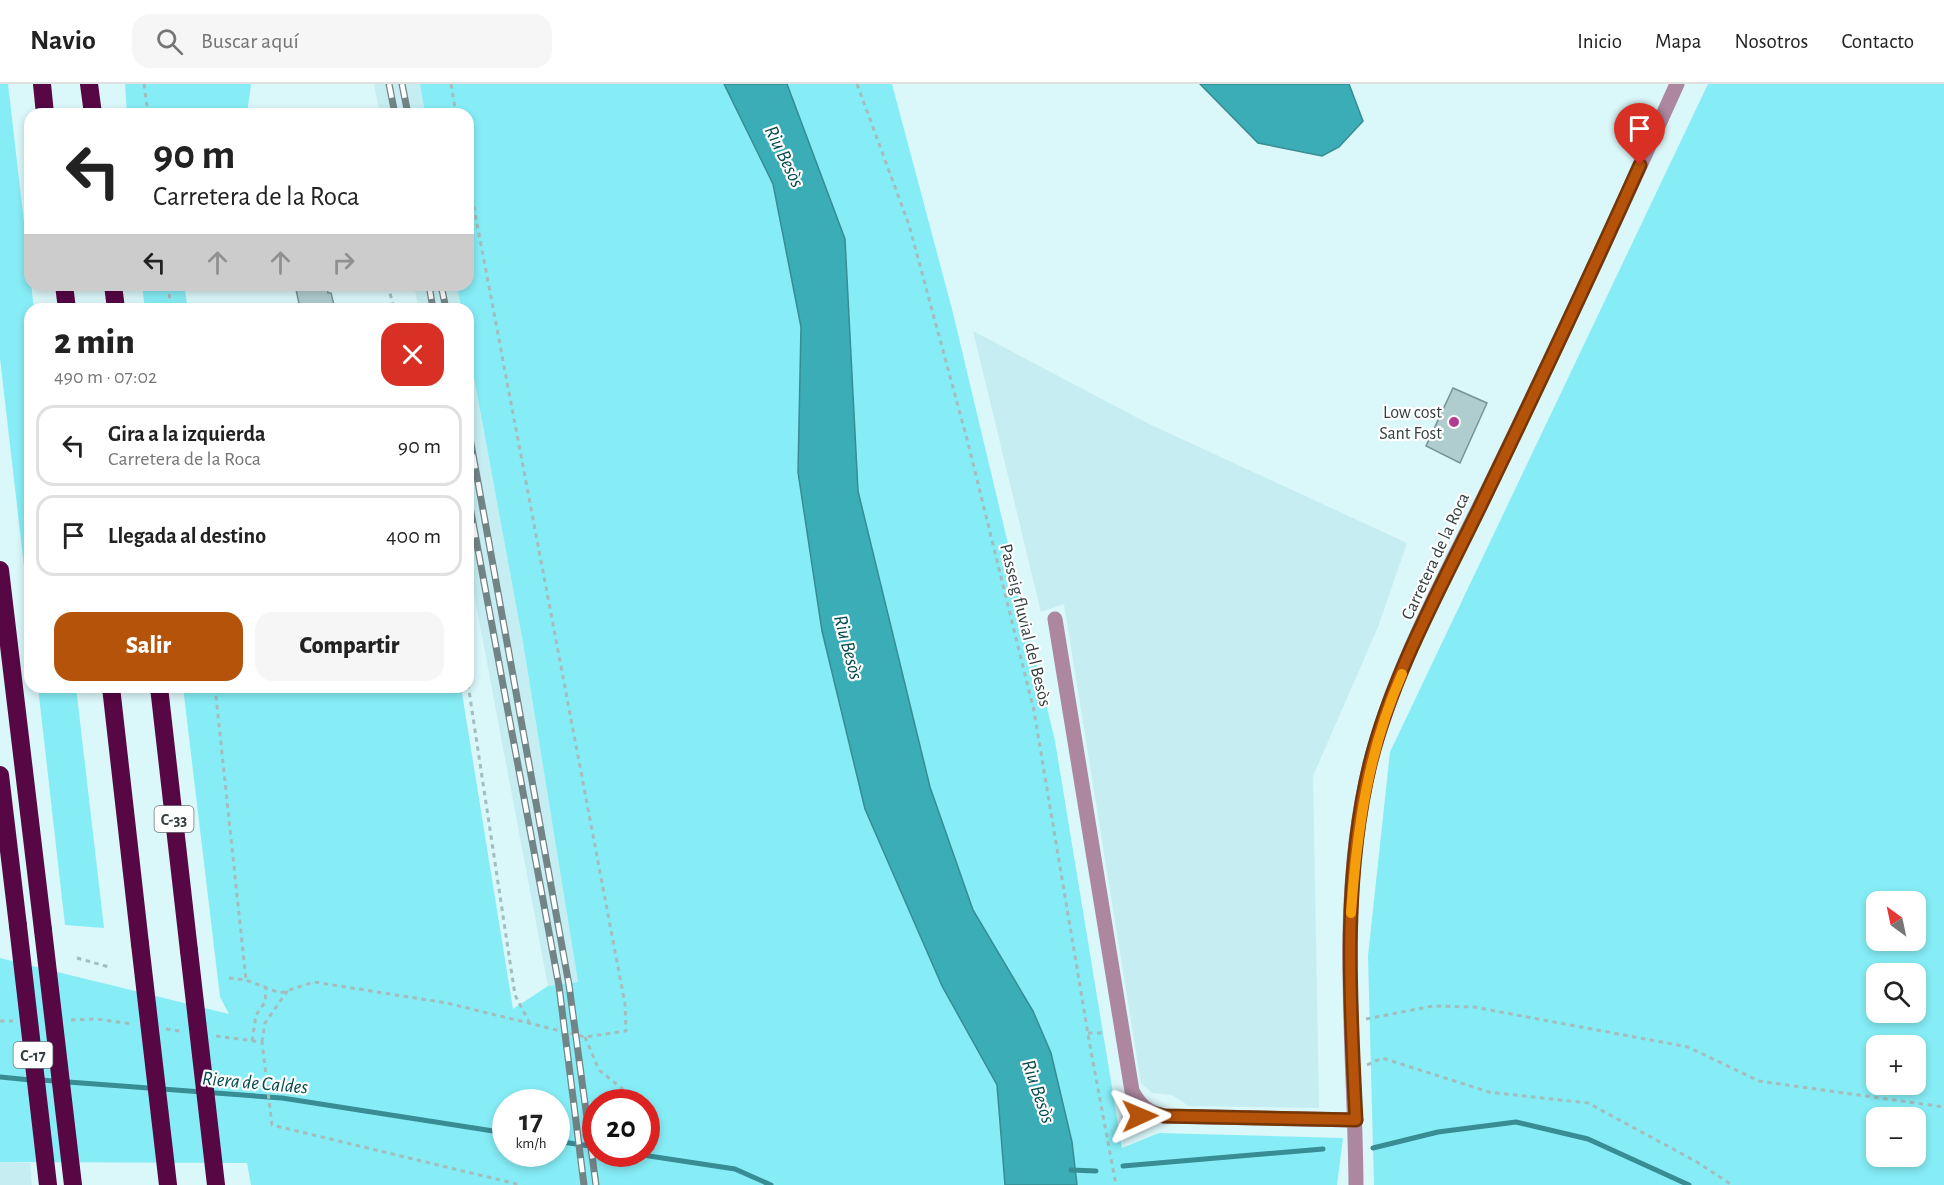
<!DOCTYPE html>
<html lang="es">
<meta charset="utf-8">
<style>
body{margin:0;font-family:"Alegreya Sans",sans-serif;background:#f6f6f6;color:#222;height:100vh;display:flex;flex-direction:column;font-size:22px;white-space:nowrap}
*{box-sizing:border-box;margin:0}
p{font-size:20px;color:#767676}
.icon{flex:none;width:33px;height:33px;fill:none;stroke:currentColor;stroke-width:2;stroke-linecap:round;stroke-linejoin:round}
.map{position:relative;flex:1;overflow:hidden}
.sheet{position:absolute;left:24px;top:219px;width:450px;height:390px;display:flex;flex-direction:column;background:#fff;border-radius:18px;box-shadow:0 3px 9px #0003}
.sheet>*{flex:none}
.guide{position:absolute;left:24px;top:24px;width:450px;height:183px;border-radius:18px;box-shadow:0 3px 9px #0003;background:#fff;color:#222;overflow:hidden}
.needle{width:39px;rotate:327deg}
.buttons{position:absolute;left:1866px;top:807px;display:grid;gap:12px}
.buttons a{display:grid;place-items:center;width:60px;height:60px;border-radius:12px;background:#fff;box-shadow:0 3px 9px #0003;font-size:30px}
.speed{position:absolute;left:492px;top:1005px;display:flex;gap:12px;font-size:30px;font-weight:700;text-align:center}
.speed>*{display:grid;place-content:center;width:78px;height:78px;border-radius:50%;background:#fff;box-shadow:0 3px 9px #0003;line-height:1}
.speed small{font-size:15px;font-weight:400}
.speed .limit{border:9px solid #d22;background:#fff;color:#111}
.pin{position:absolute;display:grid;place-items:center;width:51px;height:51px;color:#fff;margin:-62px -26px;border-radius:50% 50% 50% 0;rotate:-45deg;box-shadow:0 0 6px #0007}
.pin .icon{rotate:45deg}
.me{position:absolute;width:66px;margin:-33px;rotate:89deg;stroke-linejoin:round;filter:drop-shadow(0 0 4px #0008)}
.turn{display:flex;align-items:center;gap:21px;height:126px;padding:0 30px;font-size:27px}
.turn .icon{width:78px;height:78px;stroke-width:2.5}
.turn b{display:block;font-size:42px;line-height:51px}
.lanes{display:flex;align-items:center;height:57px;padding:0 30px;background:#0003;justify-content:center;gap:30px;direction:ltr}
.lanes .off{opacity:.35}
.round{display:grid;place-items:center;flex:none;width:63px;height:63px;border-radius:18px;background:#f6f6f6}
.headline{display:flex;align-items:center;justify-content:space-between;height:102px;padding:0 30px}
h1{font-size:36px;font-weight:800;line-height:45px}
.button{display:flex;gap:12px;margin-top:auto;padding:12px 30px}
.button a{flex:1;height:69px;border-radius:18px;background:#b45309;color:#fff;font-size:24px;font-weight:800;line-height:69px;text-align:center}
.button a+a{background:#f6f6f6;color:#222}
ul{padding:0;list-style:none}
li{display:flex;align-items:center;gap:18px;height:81px;margin:0 12px 9px;padding:0 18px;border:3px solid #e0e0e0;border-radius:18px}
li div{flex:1}
li b{display:block;font-size:22px}
li em{font-style:normal}
header{display:flex;align-items:center;gap:36px;box-sizing:border-box;height:84px;padding:0 30px;background:#fff;border-bottom:2px solid #e0e0e0}
header strong{font-size:28px}
nav{display:flex;gap:33px;margin-inline-start:auto;font-size:21px}
.search{width:420px;height:54px;background:#f6f6f6;display:flex;align-items:center;gap:15px;box-sizing:border-box;padding:0 21px;border-radius:18px;color:#767676;font-size:22px}
.map>svg:first-child{display:block}
.built{fill:#c6edf1}
.green{fill:#86edf6;fill-rule:evenodd}
.water{fill:#3aadb6;stroke:#388c93;stroke-width:1.5}
.lines{fill:none;stroke-linecap:round;stroke-linejoin:round}
.stream{stroke:#388c93;stroke-width:5}
.building{fill:#afccce;stroke:#789395;stroke-width:1.5}
.path{stroke:#a4bcbe;stroke-width:3;stroke-dasharray:4.5 4.5;stroke-linecap:butt}
.minor{stroke:#ac879f;stroke-width:15}
.highway{stroke:#560744;stroke-width:18}
.rail-casing{stroke:#728486;stroke-width:7}
.rail{stroke:#fefefe;stroke-width:4.5;stroke-dasharray:14;stroke-linecap:butt}
.highway-bridge{stroke:#560744;stroke-width:18}
.route-casing{stroke:#753606;stroke-width:15}
.route{stroke:#b45309;stroke-width:10}
.slow{stroke:#f59e0b;stroke-width:10}
.poi-dot{fill:#b23c92;stroke:#fefefe;stroke-width:2}
.labels{text-anchor:middle;stroke-width:4.5;stroke-linejoin:round;paint-order:stroke}
.shield{fill:#fefefe;stroke:#707879;stroke-width:1.5}
.shield-label{font-size:16px;font-weight:bold;fill:#333f40}
.poi-label{font-size:18px;fill:#333f40;stroke:#fefefe;text-anchor:end}
.street-label{font-size:18px;fill:#333f40;stroke:#fefefe}
.water-label{font-size:20px;font-style:italic;fill:#02494e;stroke:#fefefe}
</style>
<header>
<strong>Navio</strong>
<div class="search"><svg class="icon" aria-label="search" viewBox="0 0 24 24"><circle cx="10" cy="10" r="6"/><path d="M15 15l6 6"/></svg>Buscar aquí</div>
<nav><a>Inicio</a><a>Mapa</a><a>Nosotros</a><a>Contacto</a></nav>
</header>
<div class="map">
<svg width="1944" height="1101" viewBox="0 0 1944 1101">
<rect width="100%" height="100%" fill="#daf7fa"/>
<path class="built" d="M374 0H420L425 30H380Z
M414 201H457L461 225H419Z
M973 247 1149 340 1407 459 1378 543 1313 692 1319 1024 1189 1022 1172 1011 1152 1009 1141 999 1064 520 1041 528Z
M468 261 523 559 578 898 548 902 468 478Z
M0 1078 30 1079 32 1101H0Z"/>
<path class="green" d="M0 0H8L34 225H30V535L0 274Z
M125 0H251L247 30H127Z
M420 0H724L773 100 801 243 798 388 865 725 942 902 997 1002 1005 1101H251L247 1079 0 1078V874L229 930 220 913 183 603H461L513 925 548 902 578 898 523 559 468 261V225H461L457 201H468V30H425ZM506 1018H556V1070H506ZM596 1018H646V1070H596Z
M787 0H892L953 229 1055 657 1122 1064 1159 1049 1343 1054 1337 1101H1077L1072 1058 1051 969 1033 927 973 826 930 703 858 407 845 155Z
M1708 0H1944V1101H1374L1368 872 1390 668ZM1876 818H1916V856H1876ZM1876 890H1916V928H1876ZM1876 962H1916V1000H1876ZM1876 1034H1916V1072H1876Z
M142 201H184L188 225H145Z
M38 603H76L104 844 65 841Z"/>
<path class="water" d="M724 0H787L845 155 858 407 930 703 973 826 1033 927 1051 969 1072 1058 1077 1101H1005L997 1001 942 902 865 725 822 547 798 388 801 243 773 100Z
M1200 0H1349L1363 37 1339 63 1322 72 1258 59Z"/>
<g class="lines">
<path class="stream" d="M0 993 31 996
M41 996 282 1014 506 1049
M556 1057 596 1063
M1373 1064 1438 1048 1516 1038 1588 1055 1689 1101
M636 1070 735 1085 771 1101
M1123 1082 1323 1065
M1071 1086 1096 1087"/>
</g>
<path class="building" d="M295 201H327L328 209H331L335 225H312V221L300 224Z
M1453 304 1487 319 1460 379 1426 362Z"/>
<g class="lines">
<path class="path" d="M144 0 148 30
M451 0 456 30
M857 0 909 141 968 359 1034 627 1090 962 1116 1101
M168 201 171 225
M388 201 394 225
M468 600 515 911 529 938
M215 603 246 896
M77 874 109 883
M229 894 246 896 280 909 314 898 447 919 585 953 626 947 625 920 468 92
M1366 935 1433 922 1474 923 1688 963 1759 997 1944 1023
M71 936 96 935 133 940
M0 937H13
M166 945 180 947
M1088 949H1106
M216 952 262 958 272 1041 521 1101
M585 953 599 986 639 1018
M252 957 256 931 265 918 266 905
M262 958 265 939 288 906
M1367 981 1382 974 1489 1008 1588 1019 1697 1078 1732 1101"/>
<path class="minor" d="M1055 535 1132 1007C1140 1022 1148 1028 1164 1032L1356 1036
M1129 1036 1152 1029
M1356 1101C1355 961 1336 817 1370 680 1394 584 1448 488 1491 399 1555 267 1617 134 1677 0"/>
<path class="highway" d="M42 0 45 30
M89 0 93 30
M64 201 67 225
M113 201 116 225
M0 486 43 846
M111 603 140 860
M159 603 189 867
M0 691 18 842"/>
<defs>
<path id="rail" d="M389 0 395 30
M402 0 408 30
M429 201 433 225
M441 201 446 225
M468 343 569 901 596 1101
M468 412 559 902 584 1101"/>
</defs>
<use href="#rail" class="rail-casing"/>
<use href="#rail" class="rail"/>
<path class="highway-bridge" d="M18 842 48 1101
M43 846 73 1101
M140 860 168 1101
M189 867 216 1101"/>
</g>
<g class="lines">
<defs>
<path id="route" d="M1140 1032 1152 1029 1164 1032 1356 1036C1350 918 1342 796 1370 680 1392 592 1438 509 1478 427 1533 313 1588 197 1640 81"/>
</defs>
<use href="#route" class="route-casing"/>
<use href="#route" class="route"/>
<path class="slow" d="M1351 829C1357 746 1368 667 1402 590"/>
</g>
<circle class="poi-dot" cx="1454" cy="338" r="6"/>
<g class="labels">
<g class="shield">
<rect x="154.5" y="722" width="39" height="26" rx="4.5"/>
<rect x="13.5" y="958" width="39" height="26" rx="4.5"/>
</g>
<g class="shield-label">
<text x="174" y="741">C-33</text>
<text x="33" y="977">C-17</text>
</g>
<g class="poi-label">
<text x="1442" y="334">Low cost<tspan x="1442" dy="21">Sant Fost</tspan></text>
</g>
<g class="street-label">
<text transform="translate(1435 472) rotate(-65)" y="6">Carretera de la Roca</text>
<text transform="translate(1026 541) rotate(76)" y="6">Passeig fluvial del Besòs</text>
</g>
<g class="water-label">
<text transform="translate(785 72) rotate(64)" y="7">Riu Besòs</text>
<text transform="translate(849 563) rotate(75)" y="7">Riu Besòs</text>
<text transform="translate(255 998) rotate(5)" y="7">Riera de Caldes</text>
<text transform="translate(1039 1007) rotate(71)" y="7">Riu Besòs</text>
</g>
</g>
</svg>
<div class="buttons">
<a><svg class="needle" viewBox="-14 -14 28 28"><path d="M0-13l5 13h-10z" fill="#e53935"/><path d="M0 13l5-13h-10z" fill="#767676"/></svg></a>
<a><svg class="icon" aria-label="search" viewBox="0 0 24 24"><circle cx="10" cy="10" r="6"/><path d="M15 15l6 6"/></svg></a>
<a>+</a>
<a>−</a>
</div>
<div class="speed"><div>17<small>km/h</small></div><div class="limit">20</div></div>
<div class="pin" style="left:1640px;top:81px;background:#d93025"><svg class="icon" aria-label="arrive" viewBox="0 0 24 24"><path d="M6 21V4h12l-3 4 3 4H6"/></svg></div>
<svg class="me" style="left:1140px;top:1032px" viewBox="-20 -20 40 40"><path d="M0-17L14 15 0 8-14 15z" fill="#b45309" stroke="#fff" stroke-width="4"/></svg>
<div class="guide">
<div class="turn"><svg class="icon" aria-label="left" viewBox="0 0 24 24"><path d="M17 20v-9H6M10 6l-5 5 5 5"/></svg><div><b>90 m</b>Carretera de la Roca</div></div>
<div class="lanes"><svg class="icon" aria-label="left" viewBox="0 0 24 24"><path d="M17 20v-9H6M10 6l-5 5 5 5"/></svg><svg class="icon off" aria-label="ahead" viewBox="0 0 24 24"><path d="M12 20V5M6 11l6-6 6 6"/></svg><svg class="icon off" aria-label="ahead" viewBox="0 0 24 24"><path d="M12 20V5M6 11l6-6 6 6"/></svg><svg class="icon off" aria-label="right" viewBox="0 0 24 24"><path d="M7 20v-9h11M14 6l5 5-5 5"/></svg></div>
</div>
<section class="sheet">
<div class="headline"><div><h1>2 min</h1><p>490 m · 07:02</p></div><a class="round" style="background:#d93025;color:#fff"><svg class="icon" aria-label="close" viewBox="0 0 24 24"><path d="M6 6l12 12M18 6L6 18"/></svg></a></div>
<ul>
<li><svg class="icon" aria-label="left" viewBox="0 0 24 24"><path d="M17 20v-9H6M10 6l-5 5 5 5"/></svg><div><b>Gira a la izquierda</b><p>Carretera de la Roca</p></div><em>90 m</em></li>
<li><svg class="icon" aria-label="arrive" viewBox="0 0 24 24"><path d="M6 21V4h12l-3 4 3 4H6"/></svg><div><b>Llegada al destino</b></div><em>400 m</em></li>
</ul>
<div class="button"><a>Salir</a><a>Compartir</a></div>
</section>
</div>
